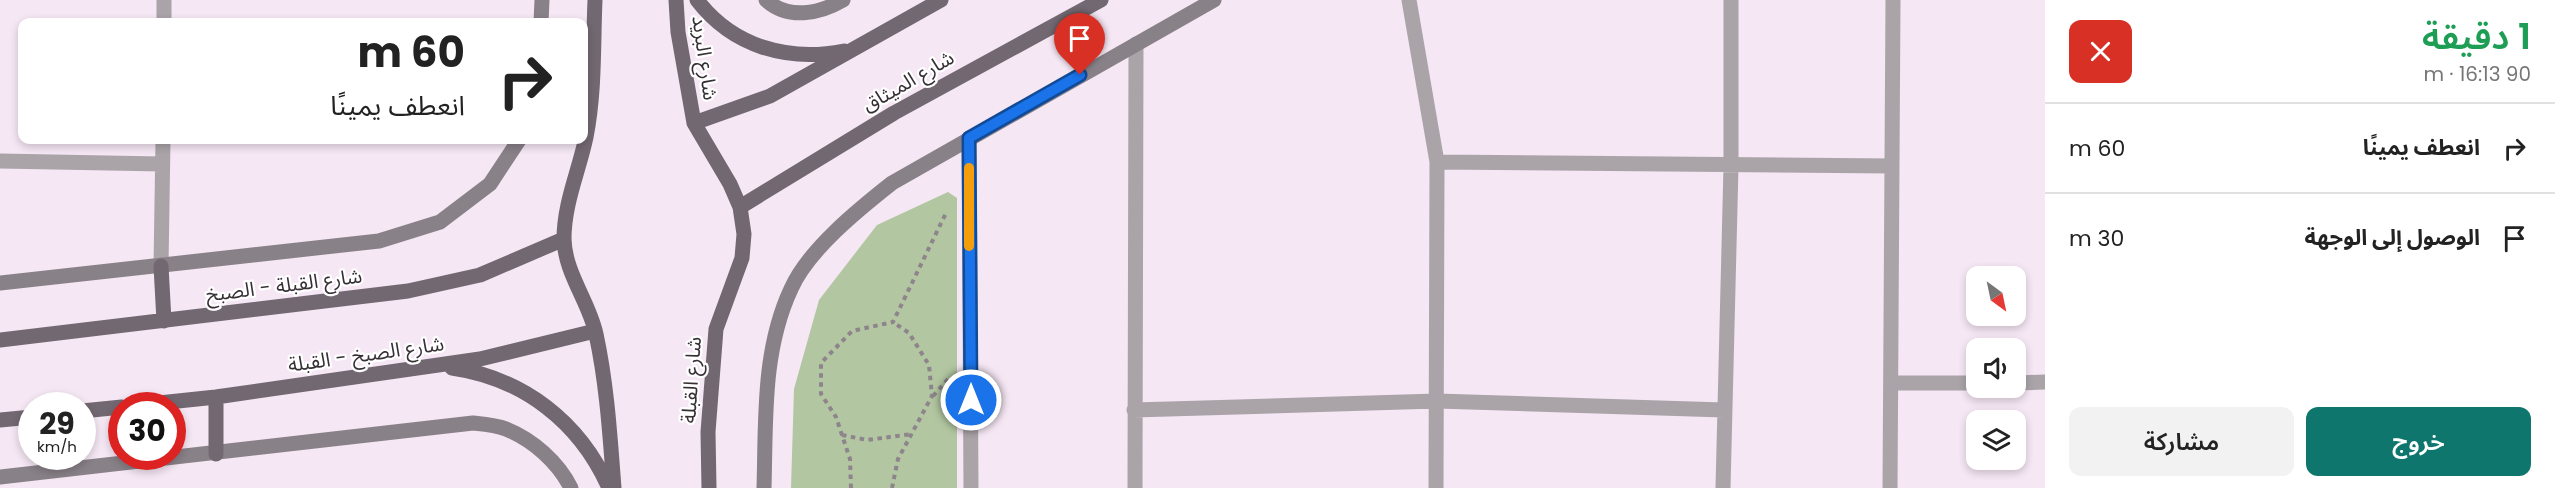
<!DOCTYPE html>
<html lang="ar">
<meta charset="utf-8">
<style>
body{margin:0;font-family:Poppins,"Noto Sans Arabic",sans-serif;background:#f2f2f2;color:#222;direction:rtl;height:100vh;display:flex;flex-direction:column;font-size:22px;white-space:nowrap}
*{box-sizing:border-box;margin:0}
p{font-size:20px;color:#767676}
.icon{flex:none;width:33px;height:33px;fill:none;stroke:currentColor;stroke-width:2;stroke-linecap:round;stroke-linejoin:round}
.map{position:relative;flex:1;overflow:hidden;direction:ltr}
.panel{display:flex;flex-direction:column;background:#fff;width:510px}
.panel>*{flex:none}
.guide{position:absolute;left:18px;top:18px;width:570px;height:126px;border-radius:12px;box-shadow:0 3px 9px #0003;direction:rtl;background:#fff;color:#222;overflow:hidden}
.needle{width:39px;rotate:147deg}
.controls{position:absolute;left:1966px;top:266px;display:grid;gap:12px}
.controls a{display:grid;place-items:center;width:60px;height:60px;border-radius:12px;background:#fff;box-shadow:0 3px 9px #0003;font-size:30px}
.speed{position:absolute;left:18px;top:392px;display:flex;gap:12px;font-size:30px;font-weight:700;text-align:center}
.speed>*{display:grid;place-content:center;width:78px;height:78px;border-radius:50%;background:#fff;box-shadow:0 3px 9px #0003;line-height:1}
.speed small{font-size:15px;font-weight:400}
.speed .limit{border:9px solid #d22;background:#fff;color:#111}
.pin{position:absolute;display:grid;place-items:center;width:51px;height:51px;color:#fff;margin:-62px -26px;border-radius:50% 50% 50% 0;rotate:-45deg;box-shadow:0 0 6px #0007}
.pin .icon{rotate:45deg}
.me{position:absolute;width:66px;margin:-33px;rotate:0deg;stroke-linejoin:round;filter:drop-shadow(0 0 4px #0008)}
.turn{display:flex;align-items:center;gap:21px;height:126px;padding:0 24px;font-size:27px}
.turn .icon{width:78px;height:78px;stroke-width:2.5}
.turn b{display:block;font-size:42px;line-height:51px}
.round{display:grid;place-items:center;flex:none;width:63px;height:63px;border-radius:12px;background:#f2f2f2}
.head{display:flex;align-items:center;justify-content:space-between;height:102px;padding:0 24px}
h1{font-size:36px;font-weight:600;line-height:45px;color:#1e9e55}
.button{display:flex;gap:12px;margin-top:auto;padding:12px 24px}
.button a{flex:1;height:69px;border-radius:12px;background:#0f766e;color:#fff;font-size:24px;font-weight:600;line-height:69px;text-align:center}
.button a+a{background:#f2f2f2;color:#222}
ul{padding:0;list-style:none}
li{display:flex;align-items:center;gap:18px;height:90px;padding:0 24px;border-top:2px solid #e0e0e0}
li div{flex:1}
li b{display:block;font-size:22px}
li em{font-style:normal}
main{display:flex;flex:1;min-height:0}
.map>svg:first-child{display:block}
.green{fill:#b2c6a1}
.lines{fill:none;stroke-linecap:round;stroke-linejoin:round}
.path{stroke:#8d848c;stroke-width:4;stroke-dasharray:4.5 4.5;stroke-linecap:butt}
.street{stroke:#aaa4a9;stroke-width:15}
.secondary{stroke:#898188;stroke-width:15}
.primary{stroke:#726871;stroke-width:15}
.route-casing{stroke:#114b97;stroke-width:15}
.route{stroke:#1a73e8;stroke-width:10}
.slow{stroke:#f59e0b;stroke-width:10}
.labels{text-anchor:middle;stroke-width:4.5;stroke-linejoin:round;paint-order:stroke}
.street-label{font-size:20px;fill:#363035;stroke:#fff}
</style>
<main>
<section class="panel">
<div class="head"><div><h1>1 دقيقة</h1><p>90 m · 16:13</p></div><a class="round" style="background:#d93025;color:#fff"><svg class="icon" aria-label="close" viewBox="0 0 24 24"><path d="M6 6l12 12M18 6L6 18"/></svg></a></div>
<ul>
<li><svg class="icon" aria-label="right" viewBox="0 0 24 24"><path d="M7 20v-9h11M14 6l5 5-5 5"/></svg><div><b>انعطف يمينًا</b></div><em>60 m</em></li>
<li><svg class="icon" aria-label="arrive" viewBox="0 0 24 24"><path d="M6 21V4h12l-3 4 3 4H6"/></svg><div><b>الوصول إلى الوجهة</b></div><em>30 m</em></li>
</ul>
<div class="button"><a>خروج</a><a>مشاركة</a></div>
</section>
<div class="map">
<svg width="2045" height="488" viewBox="0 0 2045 488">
<rect width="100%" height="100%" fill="#f5e7f4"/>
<path class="green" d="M948 192 957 198V488H791L794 389 819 300 877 225Z"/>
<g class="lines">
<path class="path" d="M933 396 948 379
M842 435 867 440 912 434
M851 488 850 459 836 417 821 394V363L852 331 893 322 946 213
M892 488 898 459 932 396 929 365 909 333 893 322"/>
<path class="street" d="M1409 0 1437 162 1436 488
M164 22V0
M969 138 971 488
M0 161 162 164
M1437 162 1892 166
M161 266 163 140
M1891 383H1977
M2016 383 2045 382
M1134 410 1437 401 1724 410
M1135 488 1136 44
M1723 488 1731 166V0
M1890 488 1893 0"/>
<path class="secondary" d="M766 0C788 20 819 14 843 0
M541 22 542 0
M0 283 379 241 440 222 490 184 519 140
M0 477 473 423C483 424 496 425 506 429 533 440 558 462 571 488
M764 488C766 421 762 351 791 289 808 250 859 209 892 183L1214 0"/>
<path class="primary" d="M595 0C593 45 595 92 586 137 579 171 564 203 564 239 565 274 589 301 596 334 607 385 610 436 614 488
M676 0 678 32 694 123 730 184 740 207 744 234 742 258 716 329 708 432 709 488
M697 0C733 47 788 62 844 51
M694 123 770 96 941 0
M740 207 894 113 1101 0
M161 266 164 321
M0 340 408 291 480 275 564 239
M452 368C523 378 580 422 609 488
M216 397V454
M140 405 216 397 480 359 595 331
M82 411 122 407
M0 420 32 417"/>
</g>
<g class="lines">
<defs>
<path id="route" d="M971 400 969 138 1080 75"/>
</defs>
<use href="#route" class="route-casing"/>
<use href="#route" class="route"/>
<path class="slow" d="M969 168V246"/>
</g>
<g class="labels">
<g class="street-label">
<text transform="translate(705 58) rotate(82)" y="7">شارع البريد</text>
<text transform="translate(908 81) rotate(-30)" y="7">شارع الميثاق</text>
<text transform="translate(284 285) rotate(-7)" y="7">شارع القبلة - الصبخ</text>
<text transform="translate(366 354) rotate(-8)" y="7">شارع الصبخ - القبلة</text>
<text transform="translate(691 380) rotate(-86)" y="7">شارع القبلة</text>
</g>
</g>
</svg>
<div class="controls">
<a><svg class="needle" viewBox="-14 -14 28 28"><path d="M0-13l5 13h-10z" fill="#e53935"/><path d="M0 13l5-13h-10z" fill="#767676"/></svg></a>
<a><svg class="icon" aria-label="sound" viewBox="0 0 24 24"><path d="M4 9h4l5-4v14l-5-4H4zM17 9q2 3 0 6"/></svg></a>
<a><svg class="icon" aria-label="layers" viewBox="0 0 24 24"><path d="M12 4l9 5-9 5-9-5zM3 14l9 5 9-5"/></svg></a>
</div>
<div class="speed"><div>29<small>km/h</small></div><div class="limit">30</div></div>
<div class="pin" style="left:1080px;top:75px;background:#d93025"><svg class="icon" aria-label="arrive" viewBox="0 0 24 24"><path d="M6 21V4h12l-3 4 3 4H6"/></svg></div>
<svg class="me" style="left:971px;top:400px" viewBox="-20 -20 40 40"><circle r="17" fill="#1a73e8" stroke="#fff" stroke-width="3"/><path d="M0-11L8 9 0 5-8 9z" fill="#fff"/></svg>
<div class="guide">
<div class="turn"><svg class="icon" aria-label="right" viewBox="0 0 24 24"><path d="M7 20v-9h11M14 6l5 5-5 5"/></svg><div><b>60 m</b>انعطف يمينًا</div></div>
</div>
</div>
</main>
